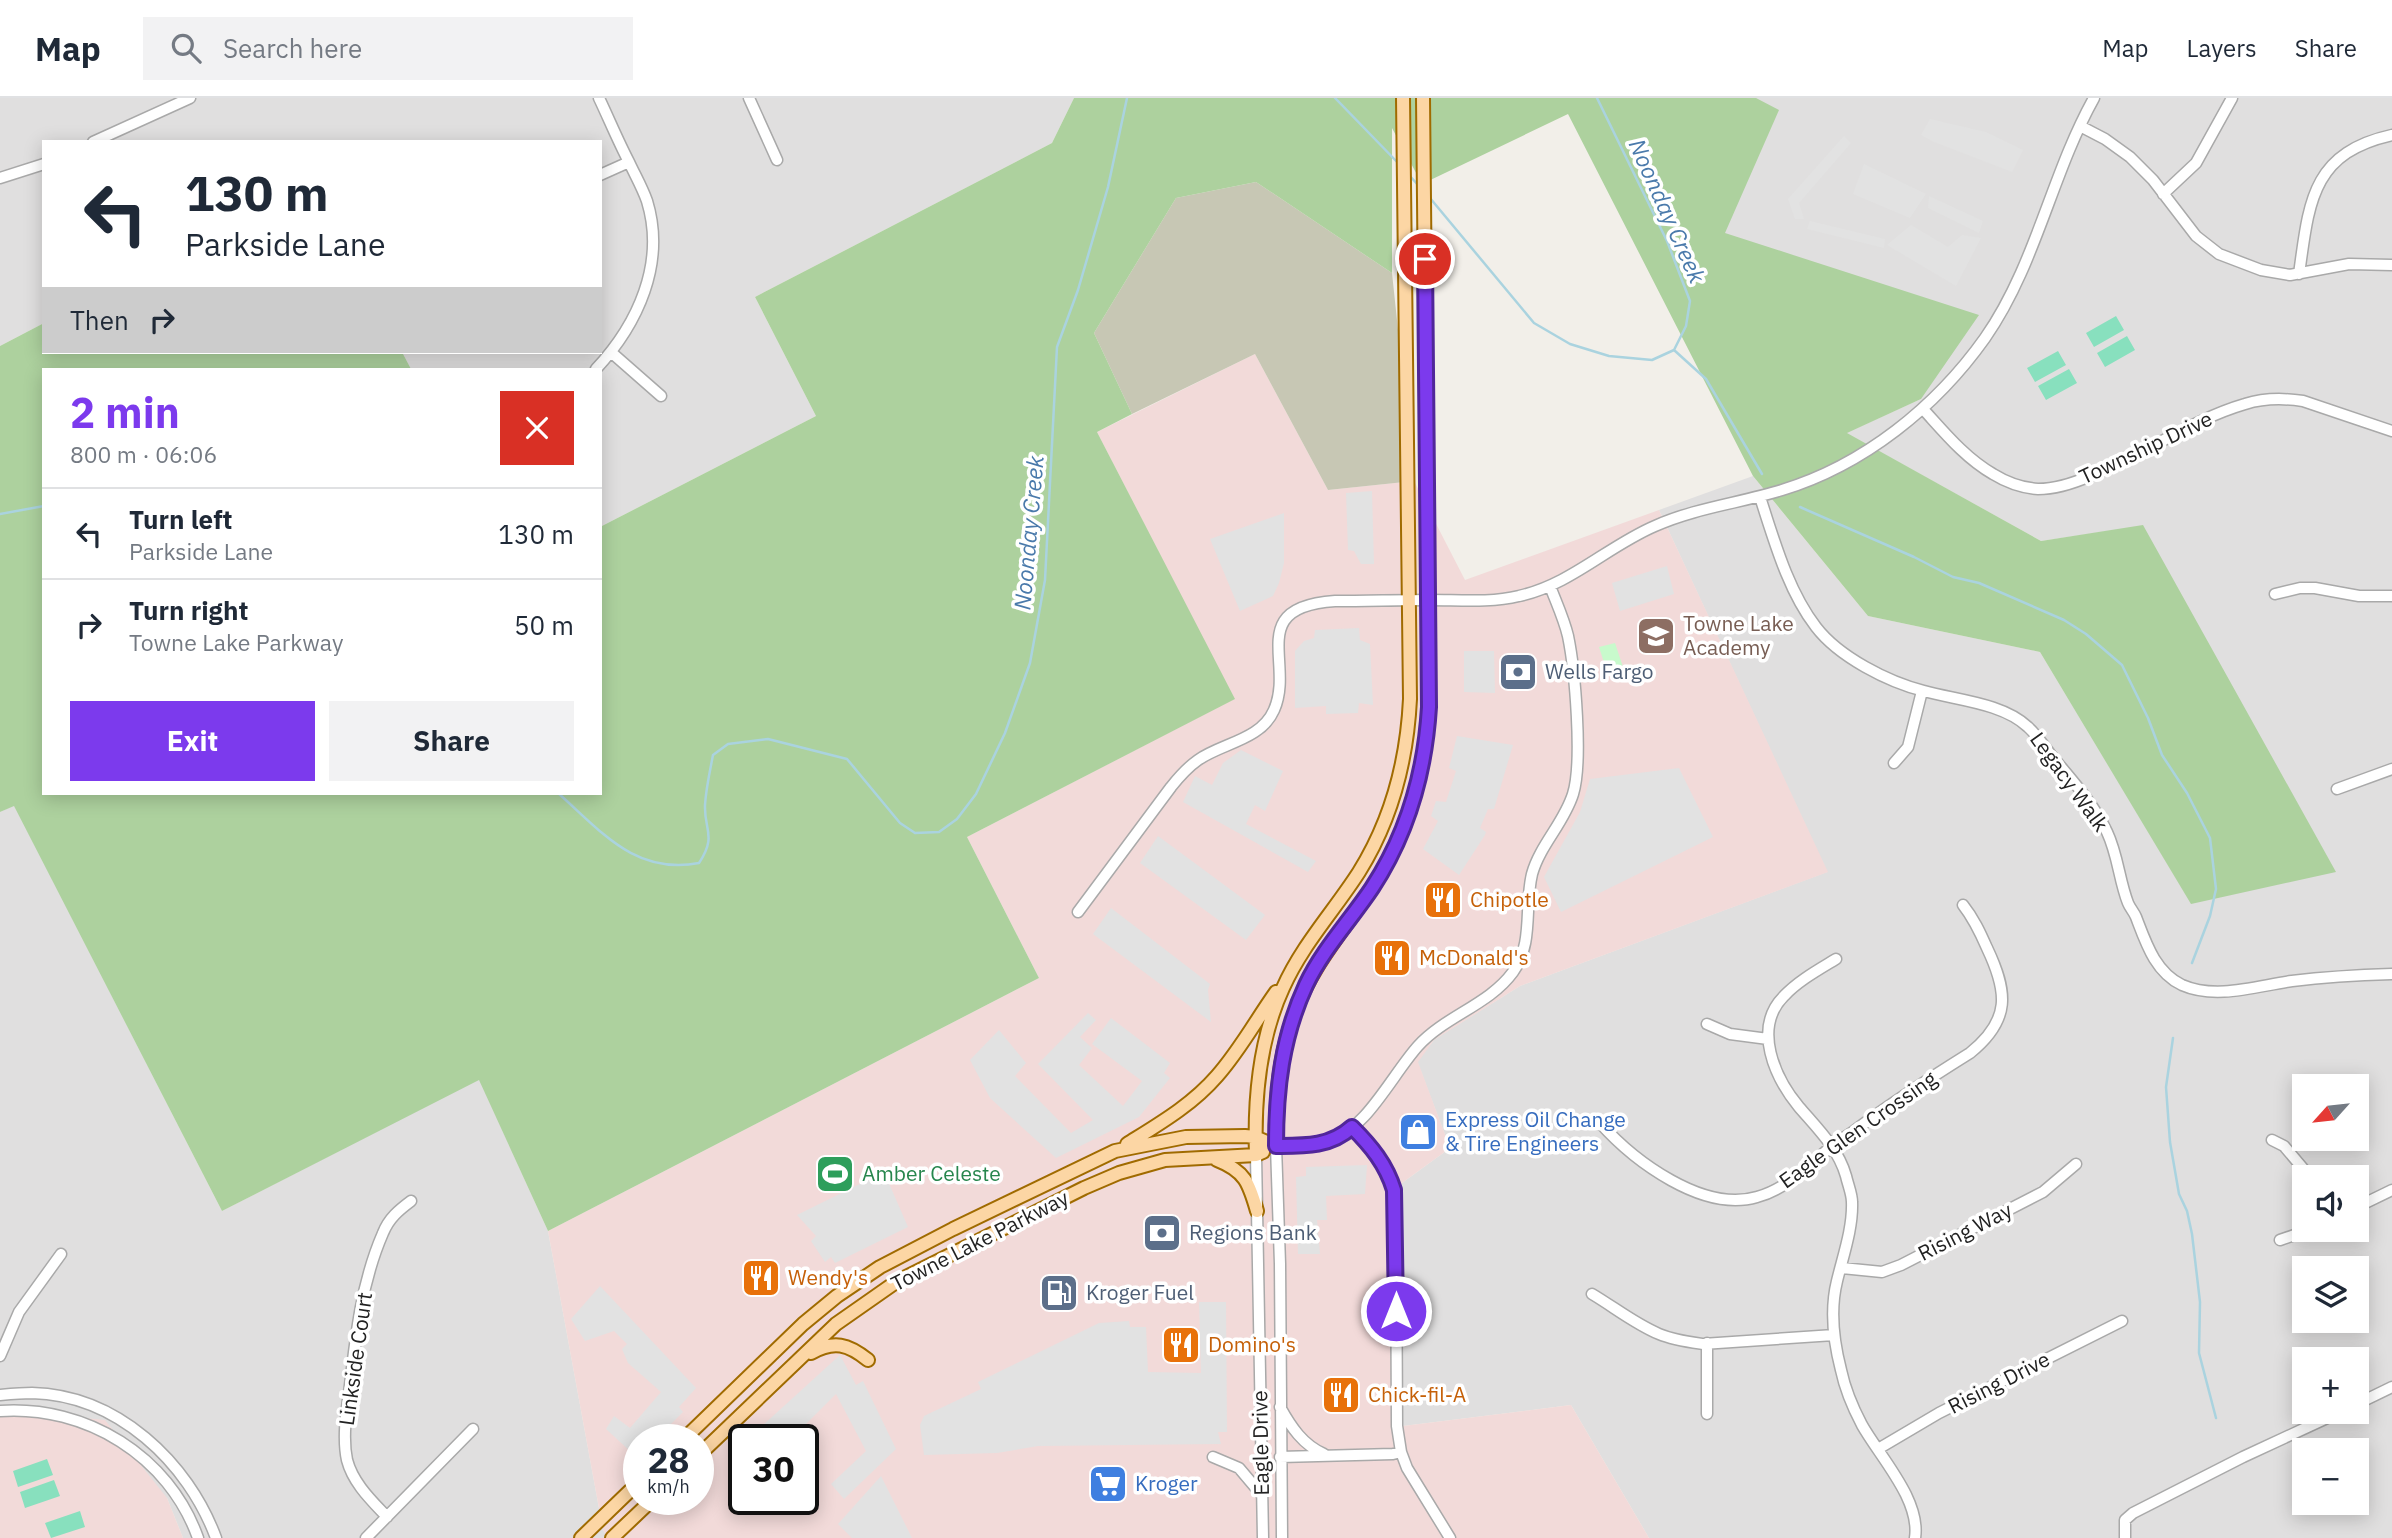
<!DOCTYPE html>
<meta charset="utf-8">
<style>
body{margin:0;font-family:"IBM Plex Sans",sans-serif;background:#f2f2f3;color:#1f2937;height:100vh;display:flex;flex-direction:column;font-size:26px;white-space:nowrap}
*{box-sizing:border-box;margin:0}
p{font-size:23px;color:#747a83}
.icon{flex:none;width:38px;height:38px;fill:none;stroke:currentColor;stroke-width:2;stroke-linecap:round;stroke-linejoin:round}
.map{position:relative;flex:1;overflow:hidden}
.panel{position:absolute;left:42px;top:270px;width:560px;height:427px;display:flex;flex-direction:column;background:#fff;border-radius:0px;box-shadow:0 4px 18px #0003}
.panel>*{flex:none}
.top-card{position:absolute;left:42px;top:42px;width:560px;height:214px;border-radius:0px;box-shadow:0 4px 18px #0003;background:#fff;color:#1f2937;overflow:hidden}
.needle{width:46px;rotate:243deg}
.buttons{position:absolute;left:2292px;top:976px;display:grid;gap:14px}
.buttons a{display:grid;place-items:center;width:77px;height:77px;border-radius:0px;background:#fff;box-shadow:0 4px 18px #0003;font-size:35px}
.speed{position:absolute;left:623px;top:1326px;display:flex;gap:14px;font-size:35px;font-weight:700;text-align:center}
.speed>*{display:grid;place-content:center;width:91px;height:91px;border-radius:50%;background:#fff;box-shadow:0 4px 18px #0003;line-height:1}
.speed small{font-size:18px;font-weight:400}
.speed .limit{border:4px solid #111;border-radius:10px;background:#fff;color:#111}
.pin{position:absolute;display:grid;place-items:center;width:60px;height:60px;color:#fff;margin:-30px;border:4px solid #fff;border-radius:50%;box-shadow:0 2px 7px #0007}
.me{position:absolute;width:77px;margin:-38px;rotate:0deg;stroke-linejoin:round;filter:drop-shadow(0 0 5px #0008)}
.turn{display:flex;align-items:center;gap:24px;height:147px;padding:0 28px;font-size:32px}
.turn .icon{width:91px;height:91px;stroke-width:2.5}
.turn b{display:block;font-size:49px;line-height:60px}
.then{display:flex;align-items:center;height:66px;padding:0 28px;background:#0003;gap:14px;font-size:26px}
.round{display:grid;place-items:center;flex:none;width:74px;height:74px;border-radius:0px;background:#f2f2f3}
.summary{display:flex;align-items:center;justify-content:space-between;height:119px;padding:0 28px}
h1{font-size:42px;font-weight:700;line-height:52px;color:#7c3aed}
.action{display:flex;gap:14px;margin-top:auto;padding:14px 28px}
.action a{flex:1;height:80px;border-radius:0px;background:#7c3aed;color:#fff;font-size:28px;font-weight:700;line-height:80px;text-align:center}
.action a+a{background:#f2f2f3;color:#1f2937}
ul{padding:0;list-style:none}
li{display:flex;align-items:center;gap:21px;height:91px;padding:0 28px;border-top:2px solid #e0e1e3}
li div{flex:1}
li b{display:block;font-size:26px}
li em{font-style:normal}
header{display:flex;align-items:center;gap:42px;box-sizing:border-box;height:98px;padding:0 35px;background:#fff;border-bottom:2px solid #e0e1e3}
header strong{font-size:33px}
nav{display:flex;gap:38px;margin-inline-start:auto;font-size:24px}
.search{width:490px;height:63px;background:#f2f2f3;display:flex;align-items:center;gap:18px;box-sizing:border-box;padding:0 24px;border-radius:0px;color:#747a83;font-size:26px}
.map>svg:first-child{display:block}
.residential{fill:#e0dfdf;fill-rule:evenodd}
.commercial{fill:#f2dad9;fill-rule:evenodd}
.construction{fill:#c7c7b4}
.forest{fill:#add19e}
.park{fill:#c8facc}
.pitch{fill:#88e0be}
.parking{fill:#e2e2e2}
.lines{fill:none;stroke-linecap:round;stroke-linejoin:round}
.stream{stroke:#aad3df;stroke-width:2.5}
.minor-casing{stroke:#a9a9a9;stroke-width:13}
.major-casing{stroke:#a06b00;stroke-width:16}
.minor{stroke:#fff;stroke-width:10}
.major{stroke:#fcd6a4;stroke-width:12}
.route-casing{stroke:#51269a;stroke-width:18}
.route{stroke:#7c3aed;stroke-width:12}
.labels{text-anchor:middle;stroke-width:7;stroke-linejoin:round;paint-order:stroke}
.street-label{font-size:21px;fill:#222;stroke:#fff}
.education-label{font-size:21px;fill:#785e54;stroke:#fff;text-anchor:start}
.service-label{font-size:21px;fill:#4e5e75;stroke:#fff;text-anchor:start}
.food-label{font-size:21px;fill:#c56008;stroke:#fff;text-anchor:start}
.shop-label{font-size:21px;fill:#366cbe;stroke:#fff;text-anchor:start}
.leisure-label{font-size:21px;fill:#27864d;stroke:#fff;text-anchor:start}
.water-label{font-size:23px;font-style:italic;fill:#4a7aab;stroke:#fff}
</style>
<header>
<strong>Map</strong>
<div class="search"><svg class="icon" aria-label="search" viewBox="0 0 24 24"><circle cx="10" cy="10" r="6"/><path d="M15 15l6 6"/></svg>Search here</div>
<nav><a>Map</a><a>Layers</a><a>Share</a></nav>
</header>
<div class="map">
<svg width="2392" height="1440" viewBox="0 0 2392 1440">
<rect width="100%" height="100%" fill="#f2efe9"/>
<path class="residential" d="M0 0H1074L1052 45 755 199 816 318 600 429V271H411L402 254H600V44H44V225L0 248Z
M1692 0H2392V1440H1649L1571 1307 1403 1328 1402 1085 1450 1050 1417 963 1435 941 1520 888 1827 774 1659 412 1753 378 1868 518 2040 554 2191 805 2143 428 2041 443 1846 335 1921 301 1716 141ZM2305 989H2357V1041H2305ZM2305 1080H2357V1132H2305ZM2305 1171H2357V1223H2305ZM2305 1262H2357V1314H2305ZM2305 1353H2357V1405H2305Z
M14 707 222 1113 479 981 548 1133 603 1432 608 1440H183L167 1400 0 1313V714Z"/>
<path class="commercial" d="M1255 256 1328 392 1414 383 1465 482 1659 412 1828 774 1520 888 1434 942 1418 964 1450 1050 1402 1085 1403 1328 1571 1307 1649 1440H608L603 1432 548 1133 1039 880 967 739 1234 601 1097 334ZM639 1342H698V1402H639ZM744 1342H803V1402H744Z
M0 1313 35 1315 105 1322 167 1400 183 1440H0Z"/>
<path class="construction" d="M1256 84 1392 175 1414 383 1328 392 1255 256 1132 316 1094 235 1176 100Z"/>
<path class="forest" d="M1074 0H1756L1779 12 1725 135 1979 217 1921 301 1847 335 2041 443 2143 427 2336 774 2191 806 2040 554 1868 518 1753 378 1568 16 1422 86 1392 30V175L1256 84 1176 100 1094 235 1132 316 1097 334 1235 601 967 739 1039 880 548 1133 479 982 222 1113 14 708 0 714V248L44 225V254H402L411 271H44V695H600V429L816 318 755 199 1052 45Z"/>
<path class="park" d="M1615 545 1623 569 1607 574 1599 549Z"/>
<path class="pitch" d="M2116 218 2124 232 2094 249 2086 235Z
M2127 238 2135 252 2105 269 2097 255Z
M2058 253 2066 267 2035 284 2027 270Z
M2069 271 2077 285 2046 302 2038 288Z
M47 1361 53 1377 18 1389 13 1373Z
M54 1382 60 1398 25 1410 20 1394Z
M80 1413 85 1429 51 1440 45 1425Z"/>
<path class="parking" d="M1930 21 1986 34 2023 52 2012 74 1934 44 1921 37Z
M1844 38 1851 45 1799 105 1804 121H1795L1788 101Z
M1864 66 1926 96 1910 120 1853 96Z
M1929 98 1983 123 1979 135 1928 110Z
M1810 123 1885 141 1884 150 1807 131Z
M1911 127 1948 149 1962 137 1981 140 1956 188 1887 147Z
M1372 393 1374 466H1361L1354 453 1348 452 1346 395Z
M1284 415V465L1279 485 1273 498 1240 513 1210 441Z
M1667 468 1674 496 1620 513 1612 485Z
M1359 530 1360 542 1370 546 1373 607 1359 605 1358 615 1326 616V608L1295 610V553L1304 543 1314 540 1315 532Z
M1464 553H1494L1495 595 1464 594Z
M1457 638 1513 647 1494 711H1488L1480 730 1486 734 1485 737 1459 777 1423 751 1438 723 1431 718 1436 703 1446 704 1456 673 1449 670Z
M1241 652 1283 673 1265 713 1255 707 1246 726 1316 763 1308 774 1183 704 1195 678 1212 687 1223 665Z
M1679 670 1713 739 1561 814 1544 779 1580 714 1590 681Z
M1158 738 1265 817 1246 842 1140 765Z
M1111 810 1210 886 1208 892 1211 924 1093 836Z
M1088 915 1096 922 1080 939 1092 950 1079 967 1123 1008 1142 983 1092 946 1111 920 1170 965 1164 975 1170 980 1139 1019 1056 1060 990 1000 970 962 999 932 1026 965 1015 978 1071 1035 1093 1022 1038 966Z
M1367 1067 1365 1096 1326 1098 1327 1122H1317L1320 1156H1298L1296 1079 1306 1078V1069Z
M884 1074 908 1129 835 1165 831 1159 825 1164 811 1143 816 1138 797 1117Z
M600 1188 696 1290 679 1309 683 1314 655 1342H639V1349L636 1347 631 1354 606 1331 614 1318 630 1330 661 1294 628 1265 622 1251 627 1246 614 1233 585 1243 571 1221Z
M1199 1204H1226L1227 1334H1218L1221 1346 1038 1348 997 1355 924 1357 920 1327 924 1318 981 1291 978 1284 1099 1225 1129 1223 1130 1229H1146L1148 1274 1201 1275Z
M840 1257 856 1287 863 1283 896 1351 844 1401 831 1386 866 1353 836 1296 790 1342H775L762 1328Z
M881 1378 912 1440H852L838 1426Z"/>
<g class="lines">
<path class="stream" d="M1335 0 1400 67
M1409 77 1418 87
M1430 100 1534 225 1570 246 1609 258 1652 262 1674 252 1686 228 1690 203 1667 143 1597 0
M1674 252 1706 281 1762 376
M1800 409 1914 459 1953 479 1979 485 2064 522 2086 536 2122 567 2148 620 2162 657 2187 695 2210 740 2216 791 2210 818 2192 865
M0 416 44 408
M558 695C602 734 635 777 699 765 717 738 704 732 705 707 706 690 710 673 713 657L728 646 768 641 847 661 900 725 915 735 939 734 957 721 976 696 1005 635 1030 565 1045 482 1057 249 1078 192 1108 89 1127 0
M2173 940 2166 989 2170 1044 2179 1096 2187 1113 2192 1136 2200 1204 2199 1255 2216 1320"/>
<defs>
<path id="minor" d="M749 0 777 62
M2080 28 2105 41 2130 59 2153 82 2196 138 2219 156 2261 172 2290 177 2349 166 2392 167
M93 44 190 0
M600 77 629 64
M0 80 44 66
M2163 96 2196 65 2232 0
M2299 176C2309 105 2311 55 2392 37
M612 255 661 298
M596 271C638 226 666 165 647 103 642 89 635 77 629 64 618 43 609 21 599 0
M1923 311C1944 334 1965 360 1993 376 2006 384 2023 390 2038 391 2056 391 2074 385 2090 378 2143 358 2190 322 2245 306 2264 300 2283 300 2303 303L2392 333
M1760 399C1774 442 1788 493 1816 529 1839 559 1888 584 1924 593 1956 602 2003 605 2028 629 2037 637 2044 648 2051 657 2071 681 2094 706 2107 734 2118 757 2119 782 2128 805 2130 810 2134 814 2136 819 2146 845 2155 874 2182 887 2216 902 2257 888 2292 883 2325 879 2359 877 2392 876
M2275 496 2300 490H2315L2359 498H2392
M1894 665 1908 649 1922 593
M2337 691 2392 671
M1078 814 1171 689C1179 679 1188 669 1198 662 1222 645 1261 642 1274 612 1295 565 1245 509 1335 503 1367 503 1398 502 1430 502 1460 502 1490 505 1519 498 1570 487 1608 448 1655 428 1695 410 1740 405 1782 392 1864 367 1936 309 1985 240 2036 167 2051 77 2094 0
M1836 861C1818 872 1798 883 1784 898 1752 930 1775 980 1799 1009 1817 1030 1838 1050 1846 1078 1848 1087 1852 1096 1852 1104 1853 1130 1843 1158 1837 1183 1830 1211 1834 1245 1841 1272 1845 1291 1853 1310 1862 1327 1880 1359 1921 1402 1915 1440
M1707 926 1730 936 1768 941
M1600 1025C1634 1063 1703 1115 1757 1099 1787 1091 1809 1067 1832 1048 1839 1042 1847 1038 1854 1033 1891 1005 1930 980 1970 955 2011 922 2008 894 1987 850 1980 834 1974 821 1963 807
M1352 1029 1375 1052 1389 1076 1394 1092 1396 1128 1397 1328 1401 1354 1407 1370 1450 1440
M2272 1042 2284 1048 2311 1080
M1256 1057 1263 1440
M2357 1109 2392 1092
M2280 1142 2309 1132
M1842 1170 1882 1174 1901 1167 2043 1094 2076 1066
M1592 1196C1614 1209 1635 1226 1659 1236 1673 1242 1689 1244 1703 1246L1834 1237
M0 1258 19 1214 61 1156
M0 1297C11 1296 22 1295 32 1295 117 1297 188 1364 216 1440
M2357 1306 2392 1289
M1280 1309C1291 1329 1303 1347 1324 1356
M0 1313C86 1307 169 1358 198 1440
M1707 1316V1245
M1878 1351 1939 1315 2122 1223
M1213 1359 1239 1370 1261 1396
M1280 1359 1393 1356 1401 1354
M387 1419C371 1402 353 1385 347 1362 342 1338 347 1310 350 1287 356 1235 362 1183 383 1135 389 1120 399 1112 411 1103
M366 1440 473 1331
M1282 1440 1280 1166 1276 1048C1293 1048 1311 1049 1328 1044 1366 1032 1392 977 1418 948 1445 918 1489 907 1513 874 1534 845 1524 809 1532 776 1540 747 1564 725 1573 696 1583 664 1575 572 1568 538 1564 521 1556 504 1550 488
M2125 1440V1422L2133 1415 2243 1359 2340 1314"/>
<path id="major" d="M1127 1046C1159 1026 1192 1007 1217 978 1240 952 1256 922 1276 894
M1276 1048C1276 1003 1278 960 1294 917 1311 868 1344 832 1372 790 1408 734 1425 675 1429 609L1423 0
M1256 1057C1254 1000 1259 942 1283 890 1302 847 1334 813 1359 774 1392 721 1407 663 1410 601L1403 0
M1217 1062C1245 1073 1249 1085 1257 1113
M811 1255C834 1242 848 1246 868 1262
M683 1342 803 1226 837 1198 880 1169 953 1131 1115 1053 1186 1039 1245 1038 1255 1039 1276 1048
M698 1358 836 1226 896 1184 1084 1090 1119 1075 1165 1062 1256 1057 1263 1054
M581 1440 639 1384
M612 1440 652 1402"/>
</defs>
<use href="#minor" class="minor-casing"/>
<use href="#major" class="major-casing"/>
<use href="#minor" class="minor"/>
<use href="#major" class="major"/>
</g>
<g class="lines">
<defs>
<path id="route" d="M1396 1213 1394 1092C1386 1066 1371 1048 1352 1029 1330 1049 1304 1048 1276 1048 1276 991 1282 939 1306 887 1323 851 1350 823 1372 790 1408 735 1425 675 1429 609L1425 161"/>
</defs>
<use href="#route" class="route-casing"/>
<use href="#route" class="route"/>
</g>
<defs>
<symbol id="school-square" viewBox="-11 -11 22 22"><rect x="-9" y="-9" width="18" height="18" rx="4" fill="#8d6e63" stroke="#fff"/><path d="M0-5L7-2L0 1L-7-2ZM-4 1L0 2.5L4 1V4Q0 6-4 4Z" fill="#fff"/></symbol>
<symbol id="bank-square" viewBox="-11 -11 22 22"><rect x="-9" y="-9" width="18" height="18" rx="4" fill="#5c6f8a" stroke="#fff"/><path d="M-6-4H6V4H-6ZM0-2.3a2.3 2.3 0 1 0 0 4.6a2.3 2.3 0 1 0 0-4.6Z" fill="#fff"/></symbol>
<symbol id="restaurant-square" viewBox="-11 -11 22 22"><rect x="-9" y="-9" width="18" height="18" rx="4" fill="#e8710a" stroke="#fff"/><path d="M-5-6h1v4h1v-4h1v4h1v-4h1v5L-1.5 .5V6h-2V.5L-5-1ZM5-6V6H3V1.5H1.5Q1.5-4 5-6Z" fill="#fff"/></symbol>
<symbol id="shop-square" viewBox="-11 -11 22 22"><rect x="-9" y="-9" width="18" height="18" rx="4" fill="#3f7fe0" stroke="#fff"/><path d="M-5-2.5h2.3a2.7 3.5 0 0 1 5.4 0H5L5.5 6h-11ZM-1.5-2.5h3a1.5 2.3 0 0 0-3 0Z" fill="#fff"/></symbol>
<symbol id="stadium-square" viewBox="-11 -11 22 22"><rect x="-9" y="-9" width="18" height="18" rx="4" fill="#2e9e5b" stroke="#fff"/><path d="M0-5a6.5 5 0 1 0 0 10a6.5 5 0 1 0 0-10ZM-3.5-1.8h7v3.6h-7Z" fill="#fff"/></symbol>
<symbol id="fuel-square" viewBox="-11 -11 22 22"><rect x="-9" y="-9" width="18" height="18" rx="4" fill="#5c6f8a" stroke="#fff"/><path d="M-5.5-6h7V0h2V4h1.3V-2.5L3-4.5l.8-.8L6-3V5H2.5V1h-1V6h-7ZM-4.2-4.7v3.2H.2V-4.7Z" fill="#fff"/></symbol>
<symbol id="supermarket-square" viewBox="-11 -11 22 22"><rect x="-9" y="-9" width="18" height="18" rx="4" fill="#3f7fe0" stroke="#fff"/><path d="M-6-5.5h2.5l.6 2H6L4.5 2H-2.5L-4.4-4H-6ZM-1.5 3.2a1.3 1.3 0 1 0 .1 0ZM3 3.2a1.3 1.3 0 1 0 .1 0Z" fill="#fff"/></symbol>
</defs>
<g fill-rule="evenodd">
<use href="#school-square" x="1634" y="516" width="44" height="44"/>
<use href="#bank-square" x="1496" y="552" width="44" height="44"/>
<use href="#restaurant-square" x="1421" y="780" width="44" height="44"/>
<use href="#restaurant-square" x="1370" y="838" width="44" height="44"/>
<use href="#shop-square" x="1396" y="1012" width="44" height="44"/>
<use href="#stadium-square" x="813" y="1054" width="44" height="44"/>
<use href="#bank-square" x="1140" y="1113" width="44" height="44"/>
<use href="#restaurant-square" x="739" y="1158" width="44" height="44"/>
<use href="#fuel-square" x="1037" y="1173" width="44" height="44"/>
<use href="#restaurant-square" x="1159" y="1225" width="44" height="44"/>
<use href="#restaurant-square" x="1319" y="1275" width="44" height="44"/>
<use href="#supermarket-square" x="1086" y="1364" width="44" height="44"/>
</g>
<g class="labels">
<g class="street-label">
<text transform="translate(2146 350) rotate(-25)" y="7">Township Drive</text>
<text transform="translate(2069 684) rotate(54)" y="7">Legacy Walk</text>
<text transform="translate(1858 1032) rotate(-35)" y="7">Eagle Glen Crossing</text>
<text transform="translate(1965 1134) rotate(-27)" y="7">Rising Way</text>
<text transform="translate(980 1143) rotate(-27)" y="7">Towne Lake Parkway</text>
<text transform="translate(356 1261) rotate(-82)" y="7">Linkside Court</text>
<text transform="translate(1999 1285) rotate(-27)" y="7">Rising Drive</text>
<text transform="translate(1261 1345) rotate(-91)" y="7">Eagle Drive</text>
</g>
<g class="education-label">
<text x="1683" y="533">Towne Lake<tspan x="1683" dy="24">Academy</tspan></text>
</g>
<g class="service-label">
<text x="1545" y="581">Wells Fargo</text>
<text x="1189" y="1142">Regions Bank</text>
<text x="1086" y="1202">Kroger Fuel</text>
</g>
<g class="food-label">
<text x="1470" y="809">Chipotle</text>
<text x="1419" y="867">McDonald's</text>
<text x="788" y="1187">Wendy's</text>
<text x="1208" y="1254">Domino's</text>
<text x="1368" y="1304">Chick-fil-A</text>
</g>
<g class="shop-label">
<text x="1445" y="1029">Express Oil Change<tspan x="1445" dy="24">&amp; Tire Engineers</tspan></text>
<text x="1135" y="1393">Kroger</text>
</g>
<g class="leisure-label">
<text x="862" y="1083">Amber Celeste</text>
</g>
<g class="water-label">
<text transform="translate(1667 113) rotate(66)" y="8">Noonday Creek</text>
<text transform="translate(1029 435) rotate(-85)" y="8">Noonday Creek</text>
</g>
</g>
</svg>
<div class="buttons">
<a><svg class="needle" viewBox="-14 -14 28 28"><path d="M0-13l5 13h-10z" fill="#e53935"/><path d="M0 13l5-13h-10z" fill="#747a83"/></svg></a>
<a><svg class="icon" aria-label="sound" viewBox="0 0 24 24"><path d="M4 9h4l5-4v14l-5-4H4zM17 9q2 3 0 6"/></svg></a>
<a><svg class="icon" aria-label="layers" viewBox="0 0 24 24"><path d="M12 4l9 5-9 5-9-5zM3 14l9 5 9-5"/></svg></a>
<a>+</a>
<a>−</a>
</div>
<div class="speed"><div>28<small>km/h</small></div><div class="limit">30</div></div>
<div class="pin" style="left:1425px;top:161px;background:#d93025"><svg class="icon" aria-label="arrive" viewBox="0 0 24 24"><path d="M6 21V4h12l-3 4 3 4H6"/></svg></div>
<svg class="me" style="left:1396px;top:1213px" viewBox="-20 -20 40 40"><circle r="17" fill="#7c3aed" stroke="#fff" stroke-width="3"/><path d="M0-11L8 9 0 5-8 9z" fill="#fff"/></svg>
<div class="top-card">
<div class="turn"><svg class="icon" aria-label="left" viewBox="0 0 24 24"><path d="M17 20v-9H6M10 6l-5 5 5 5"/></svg><div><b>130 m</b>Parkside Lane</div></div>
<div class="then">Then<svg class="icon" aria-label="right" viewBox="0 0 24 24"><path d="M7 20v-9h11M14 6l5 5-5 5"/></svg></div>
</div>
<section class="panel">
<div class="summary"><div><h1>2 min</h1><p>800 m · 06:06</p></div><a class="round" style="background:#d93025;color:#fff"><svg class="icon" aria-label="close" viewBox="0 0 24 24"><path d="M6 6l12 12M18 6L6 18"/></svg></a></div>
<ul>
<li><svg class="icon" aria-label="left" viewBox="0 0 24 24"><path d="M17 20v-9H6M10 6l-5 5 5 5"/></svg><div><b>Turn left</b><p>Parkside Lane</p></div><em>130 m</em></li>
<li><svg class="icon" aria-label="right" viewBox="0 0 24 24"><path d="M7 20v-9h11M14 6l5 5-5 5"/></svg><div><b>Turn right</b><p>Towne Lake Parkway</p></div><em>50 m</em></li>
</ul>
<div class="action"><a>Exit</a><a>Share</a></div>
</section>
</div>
